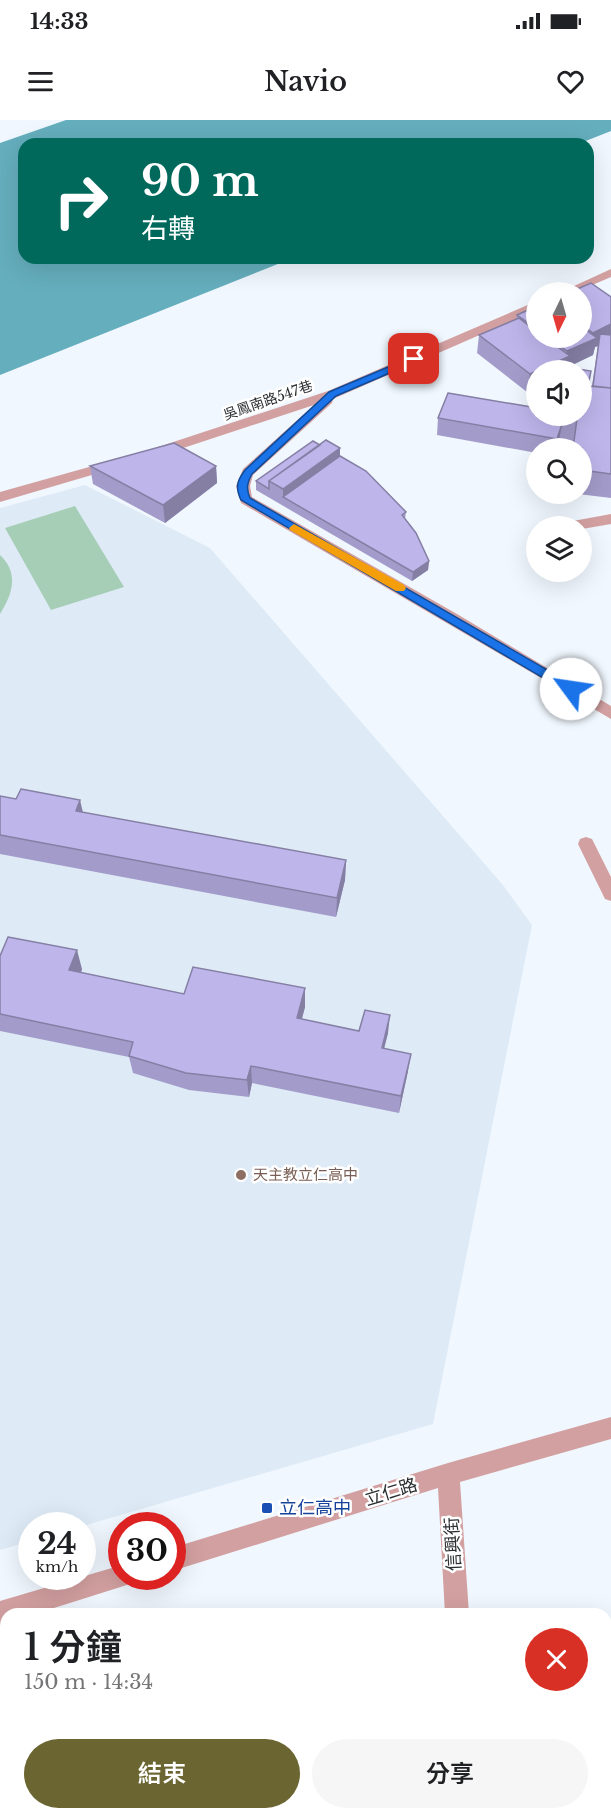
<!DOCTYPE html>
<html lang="zh-TW">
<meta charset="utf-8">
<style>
body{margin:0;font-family:"Libre Baskerville","Noto Sans TC",serif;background:#f6f6f6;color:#202124;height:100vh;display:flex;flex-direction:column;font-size:22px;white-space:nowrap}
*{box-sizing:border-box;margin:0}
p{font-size:20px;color:#757577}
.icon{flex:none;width:33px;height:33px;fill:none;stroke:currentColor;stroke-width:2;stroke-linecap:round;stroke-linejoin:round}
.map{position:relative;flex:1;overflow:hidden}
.details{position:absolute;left:0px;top:1488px;width:612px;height:212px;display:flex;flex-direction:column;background:#fff;border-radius:18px 18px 0 0;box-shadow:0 6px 24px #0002}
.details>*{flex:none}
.hud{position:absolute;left:18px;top:18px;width:576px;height:126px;border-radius:18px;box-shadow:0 6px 24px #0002;background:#00695c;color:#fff;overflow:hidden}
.needle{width:39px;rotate:185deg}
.buttons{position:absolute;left:526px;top:162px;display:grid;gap:12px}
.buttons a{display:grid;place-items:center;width:66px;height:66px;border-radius:50%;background:#fff;box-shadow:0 6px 24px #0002;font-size:30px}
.speed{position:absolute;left:18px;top:1392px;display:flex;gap:12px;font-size:30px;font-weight:700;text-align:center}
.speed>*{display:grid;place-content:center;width:78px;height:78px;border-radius:50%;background:#fff;box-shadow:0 6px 24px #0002;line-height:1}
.speed small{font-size:15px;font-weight:400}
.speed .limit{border:9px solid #d22;background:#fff;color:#111}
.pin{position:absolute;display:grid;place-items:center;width:51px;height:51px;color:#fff;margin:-26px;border-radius:12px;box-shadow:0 3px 9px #0006}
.me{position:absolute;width:66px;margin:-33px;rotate:301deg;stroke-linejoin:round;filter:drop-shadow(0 0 4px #0008)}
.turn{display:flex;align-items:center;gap:21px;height:126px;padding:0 24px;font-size:27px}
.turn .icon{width:78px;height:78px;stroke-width:2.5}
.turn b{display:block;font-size:42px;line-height:51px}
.round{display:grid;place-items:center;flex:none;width:63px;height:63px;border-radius:32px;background:#f6f6f6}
.summary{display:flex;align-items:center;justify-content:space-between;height:102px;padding:0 24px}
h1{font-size:36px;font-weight:600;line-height:45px}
.cta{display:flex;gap:12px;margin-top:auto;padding:12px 24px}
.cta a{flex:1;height:69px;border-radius:36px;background:#6b6531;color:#fff;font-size:24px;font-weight:600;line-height:69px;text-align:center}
.cta a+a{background:#f6f6f6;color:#202124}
.status{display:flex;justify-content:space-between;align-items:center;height:42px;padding:0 30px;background:#fff;direction:ltr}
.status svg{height:16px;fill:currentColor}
header{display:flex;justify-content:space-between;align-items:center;height:78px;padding:0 24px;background:#fff;font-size:27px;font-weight:600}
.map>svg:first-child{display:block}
.built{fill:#deebf7}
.green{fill:#a6ceb6}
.water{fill:#65aebd}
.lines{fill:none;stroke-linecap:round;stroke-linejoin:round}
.lane{fill:#d3a0a1;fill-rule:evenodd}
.street{fill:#d3a0a1;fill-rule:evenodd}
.wall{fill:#a39cca;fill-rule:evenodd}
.shaded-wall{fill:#857fa4}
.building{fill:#beb5eb;stroke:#857fa4;stroke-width:1.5}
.route{fill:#1a73e8;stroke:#114b97;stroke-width:1.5}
.slow{fill:#f59e0b}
.education-dot{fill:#8d6e63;stroke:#fff;stroke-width:2}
.transit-dot{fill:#1a4fb4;stroke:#fff;stroke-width:2}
.labels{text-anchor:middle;stroke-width:5;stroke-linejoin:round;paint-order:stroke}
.far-street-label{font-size:14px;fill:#2b2e30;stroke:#fff}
.education-label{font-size:15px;fill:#785e54;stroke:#fff;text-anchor:start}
.near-street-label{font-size:18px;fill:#2b2e30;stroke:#fff}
.near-transit-label{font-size:18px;fill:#164399;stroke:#fff;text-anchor:start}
</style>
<div class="status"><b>14:33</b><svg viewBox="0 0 49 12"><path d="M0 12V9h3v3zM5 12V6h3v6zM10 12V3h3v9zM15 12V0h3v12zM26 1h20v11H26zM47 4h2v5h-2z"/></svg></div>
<header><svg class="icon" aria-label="menu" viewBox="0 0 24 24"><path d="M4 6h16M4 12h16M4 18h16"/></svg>Navio<svg class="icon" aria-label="heart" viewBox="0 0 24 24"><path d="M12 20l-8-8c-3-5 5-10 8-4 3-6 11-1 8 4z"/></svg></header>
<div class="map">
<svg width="611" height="1699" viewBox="0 0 611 1699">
<rect width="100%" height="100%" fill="#f0f7fe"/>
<path class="built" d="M85 365 210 428 503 765 532 805 433 1304 83 1406H32L31 1421 0 1430V388Z"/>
<path class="green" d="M75 386 124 467 51 490 5 408Z
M0 435C19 453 13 473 0 494Z"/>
<path class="water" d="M66 0H611V11L578 24H24V138H293L0 255V23Z"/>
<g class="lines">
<path class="lane" d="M611 394V404L582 409V406H566L573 401Z"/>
<path class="street" d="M611 149V157L576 172H561Z
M537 181V190L333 279 332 283 253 355 250 366 252 377 457 494 611 586V599L241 383 236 366 243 349 314 285 162 335 157 336 150 332 152 329 328 271Z
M114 340 121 344 119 347 0 382V372Z
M586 717 592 719 611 757V781L605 779 578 724 580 719Z
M611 1297V1319L460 1362 469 1494H445L438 1368 172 1451V1428L448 1343Z
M122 1445V1456H133L130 1464 35 1494H6V1503L0 1505V1481Z
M456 1694H481L482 1699H456Z"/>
</g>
<path class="wall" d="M591 163 611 177V378L578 374H582V328H572L573 322 559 320 556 328H537V333L437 315 438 298 448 273 537 288V296H550L549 301H550L551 296H582V250H537V267L527 272 477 233 479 215 516 199 517 195 537 186V218H582V172H570ZM598 226 592 266H588L591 251 568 247 593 235 595 227Z
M340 336 406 392 405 399 429 441 428 450 412 461 256 370V361Z
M90 346H216L217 363 165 403 93 364Z
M0 676 83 693 346 740 345 760 336 797 0 734Z
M0 836 82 849 81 853 184 874 305 868V887L302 899 359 911 388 913 384 928 408 951 399 993 252 963 249 977 189 970 133 953 129 937 0 911Z"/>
<path class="shaded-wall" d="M611 204V220L600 214 598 226 595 227 593 235 568 247V250H538L566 238 567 231 591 220 593 213Z
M537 251V267L527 272 530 254Z
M562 304 559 321 556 328H555Z
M340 328V345L283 377V369Z
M216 346 217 363 165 403 163 385Z
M429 441 428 450 412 461 413 452Z
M80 680 85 701 76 691Z
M346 740 345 760 336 797 337 778Z
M77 830 82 849 75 869 69 850Z
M305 868V887L297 916V898Z
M390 895 388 913 380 945 382 928Z
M411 934 408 951 399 993 401 976Z
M251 946 252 963 249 977 247 960Z"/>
<path class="building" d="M591 163 611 177V204L593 213 582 205V172H570Z
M537 186V209L517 195Z
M519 198 537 212V218H545L570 236 530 254 479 215Z
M582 207 597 218 567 231 548 218H582Z
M600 214 611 215V268L593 266Z
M559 246 591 251 588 266 611 268V354L582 350V328H573L577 299 552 296H582V250H559Z
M448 273 537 288V296H549L548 301 562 304 557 319 438 298Z
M326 320 340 328 283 369 269 361Z
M313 321 320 325 269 361V369L256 361Z
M174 323 216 346 163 385 90 346Z
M340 336 366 351 406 392 402 395 416 413 429 441 413 452 283 377Z
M21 669 80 680 76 691 346 740 337 778 0 715V676L16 679Z
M8 817 77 830 69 850 184 874 193 847 305 868 297 898 359 911 365 890 390 895 382 928 411 934 401 976 251 946 247 960 186 953 129 936 133 922 0 894V836Z"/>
<path class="route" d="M414 236 418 237V241L336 276 252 354C247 363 246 369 250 378L575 566V572H567L241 380C235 367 237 361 245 350L329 272Z"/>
<path class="slow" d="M294 404 404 465 406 468 404 471H396L290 410 289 408Z"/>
<circle class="education-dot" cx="241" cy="1055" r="6"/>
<rect class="transit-dot" x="261" y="1382" width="12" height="12" rx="3"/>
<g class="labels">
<g class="far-street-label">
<text transform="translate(268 280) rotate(-19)" y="5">吳鳳南路547巷</text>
</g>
<g class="education-label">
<text x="253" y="1060">天主教立仁高中</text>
</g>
<g class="near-street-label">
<text transform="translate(391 1372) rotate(-17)" y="6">立仁路</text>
<text transform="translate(453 1424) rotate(-93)" y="6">信興街</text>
</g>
<g class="near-transit-label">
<text x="279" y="1394">立仁高中</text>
</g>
</g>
</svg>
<div class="buttons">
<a><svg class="needle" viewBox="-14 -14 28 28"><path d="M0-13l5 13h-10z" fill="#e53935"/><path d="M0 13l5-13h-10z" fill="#757577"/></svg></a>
<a><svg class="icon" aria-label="sound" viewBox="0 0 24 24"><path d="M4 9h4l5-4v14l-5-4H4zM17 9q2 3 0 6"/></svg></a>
<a><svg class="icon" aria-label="search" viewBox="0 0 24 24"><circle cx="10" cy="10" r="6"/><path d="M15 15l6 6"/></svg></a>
<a><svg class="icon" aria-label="layers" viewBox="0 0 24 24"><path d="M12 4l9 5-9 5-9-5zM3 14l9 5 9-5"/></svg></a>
</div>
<div class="speed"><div>24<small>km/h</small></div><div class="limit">30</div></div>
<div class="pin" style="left:414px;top:239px;background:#d93025"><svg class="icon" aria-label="arrive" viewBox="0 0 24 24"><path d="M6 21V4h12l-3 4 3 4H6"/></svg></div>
<svg class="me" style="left:571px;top:569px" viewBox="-20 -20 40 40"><circle r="19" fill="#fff"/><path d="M0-13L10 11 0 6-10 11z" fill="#1a73e8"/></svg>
<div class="hud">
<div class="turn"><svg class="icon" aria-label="right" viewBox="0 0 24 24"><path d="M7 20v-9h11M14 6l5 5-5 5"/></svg><div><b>90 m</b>右轉</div></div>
</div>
<section class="details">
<div class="summary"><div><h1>1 分鐘</h1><p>150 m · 14:34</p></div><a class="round" style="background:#d93025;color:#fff"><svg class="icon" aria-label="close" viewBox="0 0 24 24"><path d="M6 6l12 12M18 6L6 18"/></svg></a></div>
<div class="cta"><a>結束</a><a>分享</a></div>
</section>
</div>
